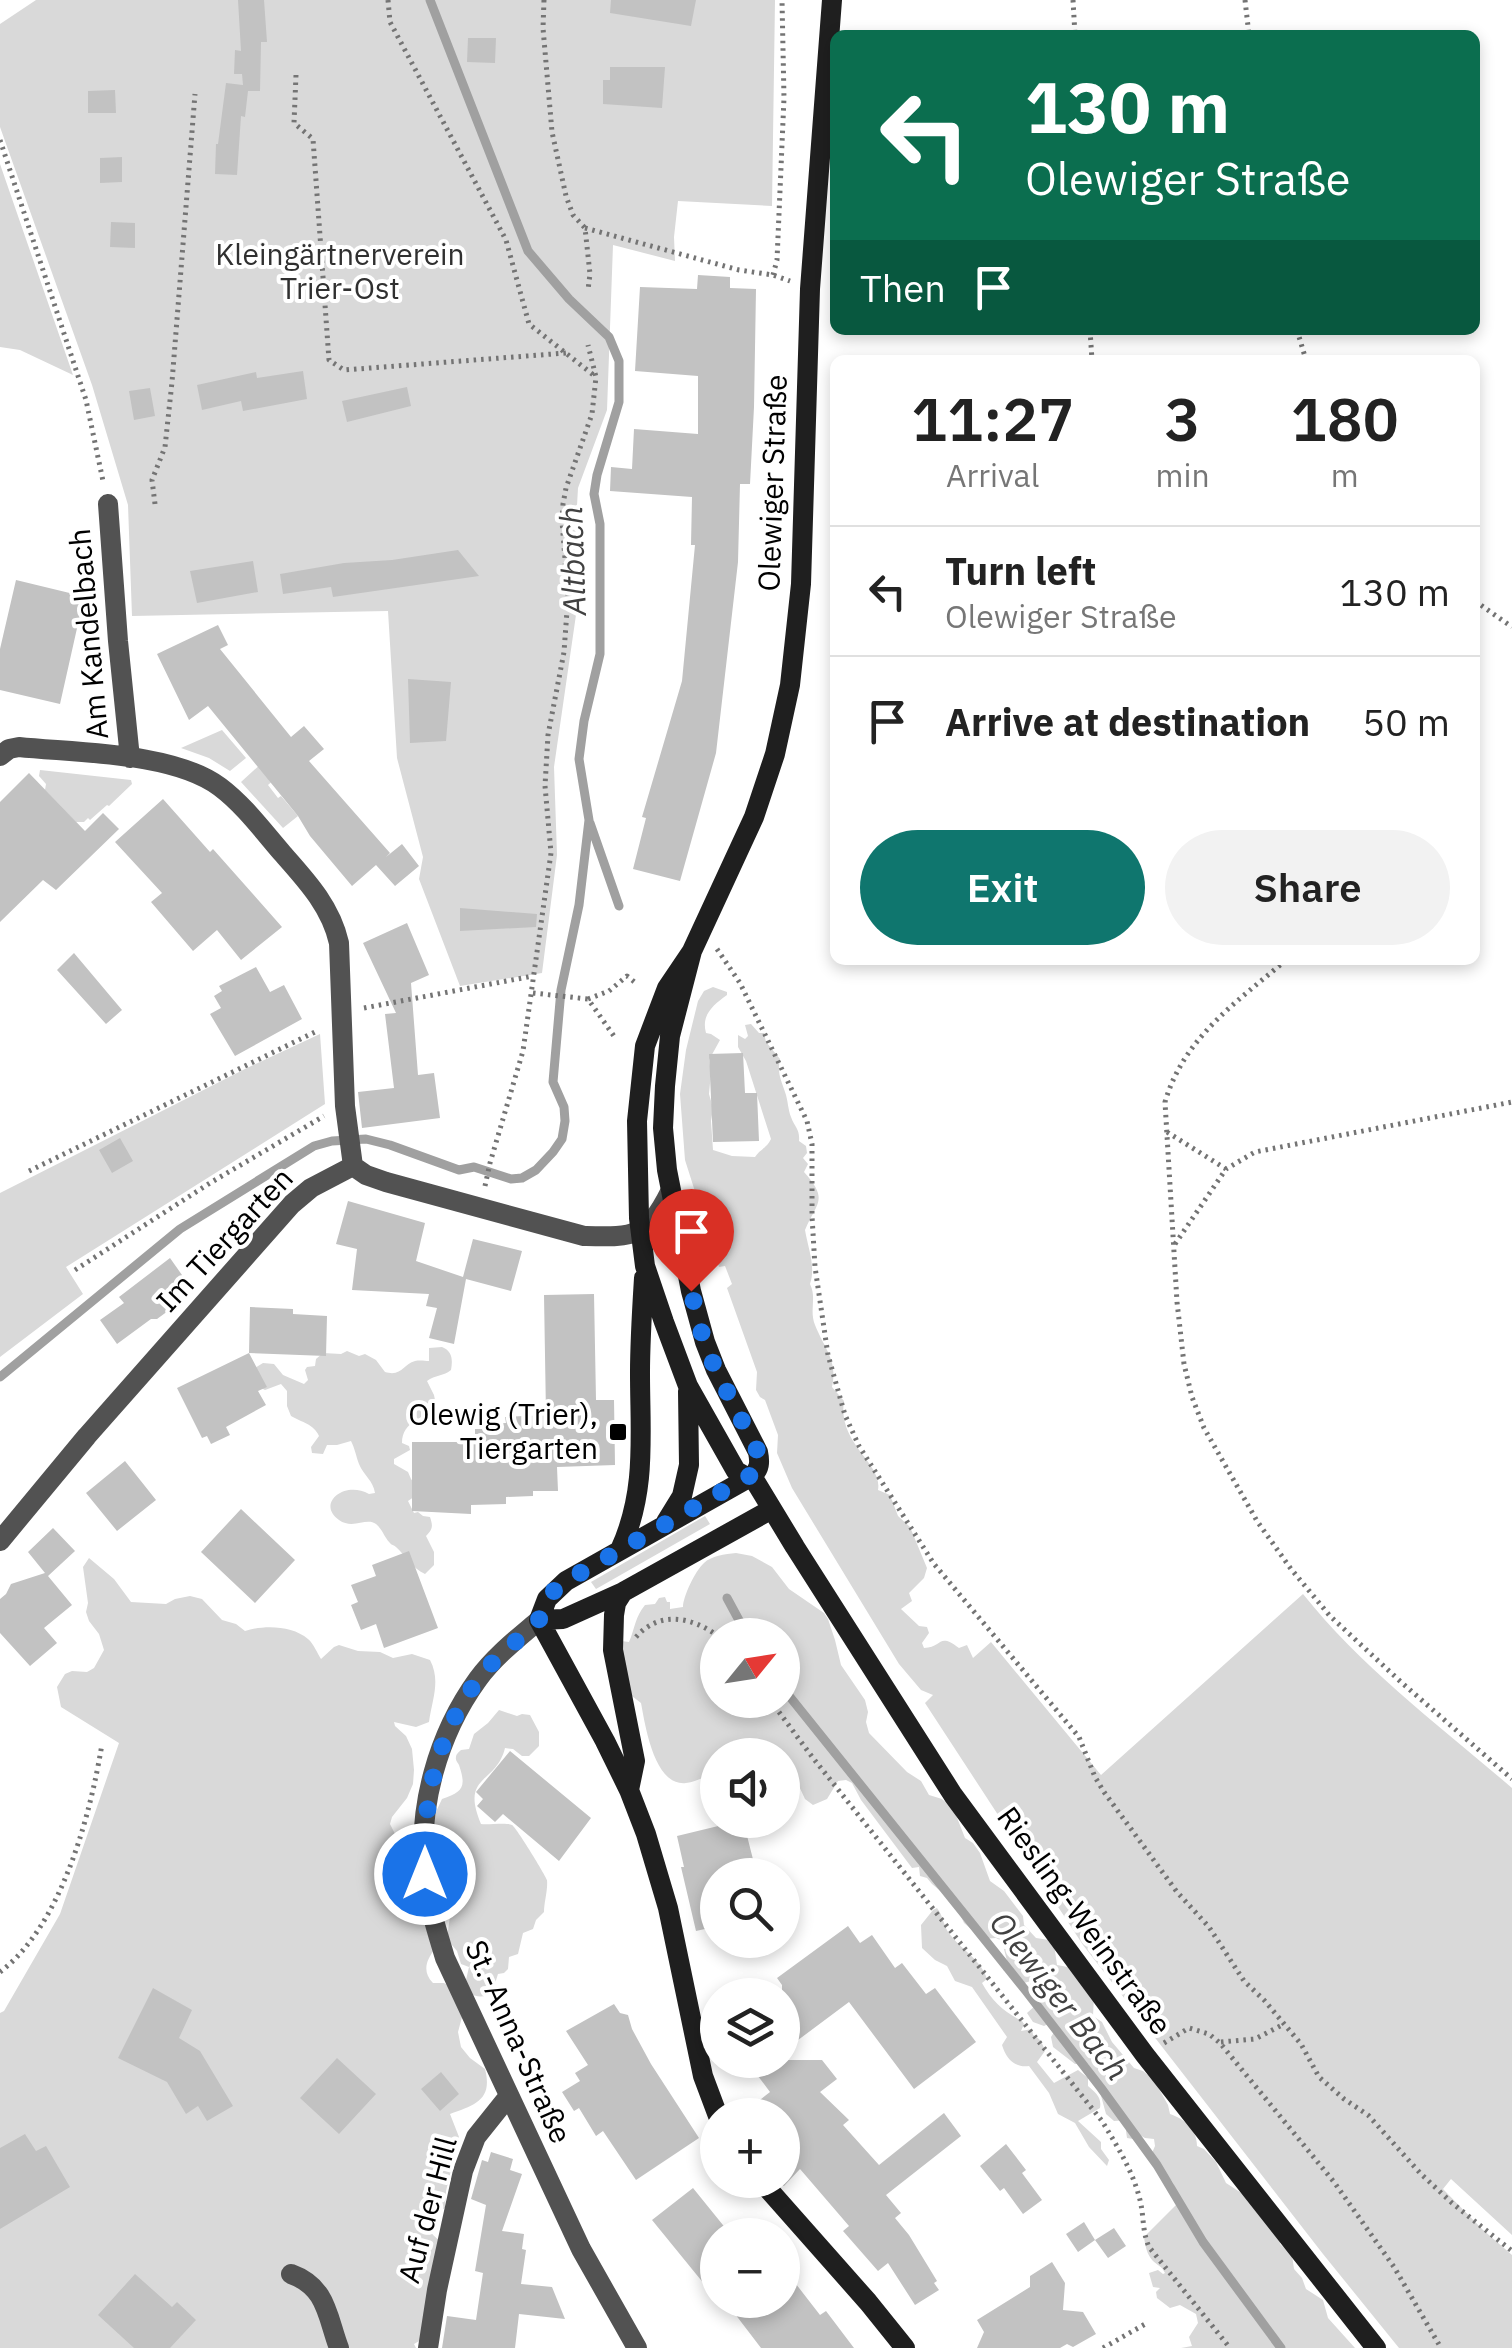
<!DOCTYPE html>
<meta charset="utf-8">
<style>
body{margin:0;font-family:"IBM Plex Sans",sans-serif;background:#f2f2f2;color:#222;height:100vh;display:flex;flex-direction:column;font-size:38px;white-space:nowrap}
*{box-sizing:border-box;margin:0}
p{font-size:32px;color:#767676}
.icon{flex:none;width:55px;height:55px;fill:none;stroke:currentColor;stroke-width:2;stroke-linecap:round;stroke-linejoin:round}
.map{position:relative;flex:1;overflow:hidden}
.details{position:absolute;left:830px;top:355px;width:650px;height:610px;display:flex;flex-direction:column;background:#fff;border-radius:15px;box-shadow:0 5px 15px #0003}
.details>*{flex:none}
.top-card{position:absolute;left:830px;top:30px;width:650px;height:305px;border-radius:15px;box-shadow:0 5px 15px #0003;background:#0b6e4f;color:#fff;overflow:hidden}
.needle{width:65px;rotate:60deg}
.controls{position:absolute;left:700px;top:1618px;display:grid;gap:20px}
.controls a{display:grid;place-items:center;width:100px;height:100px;border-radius:50%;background:#fff;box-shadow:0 5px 15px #0003;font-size:50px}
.pin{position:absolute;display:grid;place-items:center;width:85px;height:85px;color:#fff;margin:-102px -42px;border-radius:50% 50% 50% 0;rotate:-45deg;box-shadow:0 0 10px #0007}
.pin .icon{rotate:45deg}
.me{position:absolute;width:110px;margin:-55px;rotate:0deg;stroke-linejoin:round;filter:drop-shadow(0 0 8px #0008)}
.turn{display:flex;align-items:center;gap:35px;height:210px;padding:0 30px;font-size:45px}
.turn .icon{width:130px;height:130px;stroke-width:2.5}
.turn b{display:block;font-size:70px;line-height:85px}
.then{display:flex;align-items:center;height:95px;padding:0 30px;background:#0003;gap:20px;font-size:38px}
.eta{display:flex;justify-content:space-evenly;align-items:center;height:170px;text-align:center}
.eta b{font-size:60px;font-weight:600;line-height:70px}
.button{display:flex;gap:20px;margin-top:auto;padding:20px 30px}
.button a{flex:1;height:115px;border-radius:60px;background:#0f766e;color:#fff;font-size:40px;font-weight:600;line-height:115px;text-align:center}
.button a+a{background:#f2f2f2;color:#222}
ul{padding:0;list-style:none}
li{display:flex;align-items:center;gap:30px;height:130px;padding:0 30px;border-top:2px solid #e0e0e0}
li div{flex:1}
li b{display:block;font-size:38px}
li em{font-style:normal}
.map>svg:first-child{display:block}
.green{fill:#d9d9d9;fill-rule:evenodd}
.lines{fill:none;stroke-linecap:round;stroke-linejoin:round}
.stream{stroke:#a0a0a0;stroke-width:9}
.building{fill:#c2c2c2}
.path{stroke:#747474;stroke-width:5;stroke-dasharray:2.5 5;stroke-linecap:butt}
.street{stroke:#525252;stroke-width:20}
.secondary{stroke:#1f1f1f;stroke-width:20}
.route{stroke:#1a73e8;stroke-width:18;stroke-dasharray:0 32.4}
.poi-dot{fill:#000;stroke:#fff;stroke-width:4}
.labels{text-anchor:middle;stroke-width:8;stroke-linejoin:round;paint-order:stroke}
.park-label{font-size:30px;fill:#303030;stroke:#fff}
.street-label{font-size:30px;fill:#000;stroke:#fff}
.poi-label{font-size:30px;fill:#000;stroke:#fff;text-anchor:end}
.water-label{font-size:32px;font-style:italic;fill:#414141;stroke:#fff}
</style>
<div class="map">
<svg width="1512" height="2348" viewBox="0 0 1512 2348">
<rect width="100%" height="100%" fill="#fff"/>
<path class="green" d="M36 0H775L772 206 678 201 674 237 675 261 613 245 607 410 578 488 574 559 577 608 554 767 557 855 542 973 460 986 419 879 423 857 397 758 388 611 132 616 128 505 92 385 0 127V24Z
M0 164 73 375 20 350 0 347Z
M222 730 246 758 230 771 209 758 181 748Z
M286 741 277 777 268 785 278 798 281 796 298 816 283 828 241 782Z
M40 770 131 780 132 784 109 806 107 805 90 820 88 818 84 822H76L45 790 46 784 39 776Z
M713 987 727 992V995C713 1005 701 1015 706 1033L711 1034 720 1040 709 1060 711 1072 709 1094 713 1108 711 1121 713 1150 732 1156 755 1157C760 1149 766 1149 771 1139L746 1061 738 1047V1035L745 1039 748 1036 745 1025 751 1024 759 1033H764L766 1042 780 1059C777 1074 781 1079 785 1092 788 1100 788 1110 791 1117 795 1128 800 1129 799 1141L806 1146 807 1153 803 1158 808 1164 804 1172C829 1200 817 1202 805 1230 808 1248 816 1267 810 1284 817 1298 809 1310 815 1325 824 1348 838 1360 832 1387L844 1401C837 1444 883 1463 878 1490L890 1495 898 1516 910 1527 927 1568 924 1578 909 1593 912 1601 901 1609 919 1626 927 1627 929 1633 922 1643 924 1648C943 1647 938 1632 959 1648L967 1645 973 1658 991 1642 1101 1775 1303 1594C1362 1668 1440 1726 1512 1788V2235L1451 2179 1443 2189 1482 2229 1512 2255V2348H1399L1323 2254 1083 1945 925 1703 933 1695 921 1690 899 1664 792 1488 777 1453 778 1435 765 1400 760 1397 756 1390 757 1372 727 1288 732 1284 725 1266 719 1267 685 1160 680 1094 686 1050 698 1001 704 991Z
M320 1034 325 1104 66 1267 83 1294 0 1357V1193L245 1069Z
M442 1347C452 1351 453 1359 451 1370 444 1376 435 1375 427 1381L434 1395 436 1405C425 1420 402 1420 402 1443L409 1446 410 1450 394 1459V1464L408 1472 411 1479 421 1492 408 1501 414 1513 418 1512 423 1516 430 1517C433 1526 433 1529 426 1536L434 1552V1565L425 1574C412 1568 406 1556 396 1547 394 1545 391 1545 390 1543 384 1537 383 1530 376 1524 366 1517 353 1530 339 1520 316 1504 344 1480 369 1494L375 1493C373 1480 364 1476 359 1464 356 1456 355 1449 351 1441L337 1445H327L323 1454 312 1453 311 1447 319 1436C314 1424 301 1422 291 1416L287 1406V1391L281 1384 265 1390 259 1387 253 1369 263 1363 274 1364 283 1375 304 1384 308 1380 305 1370 307 1367 315 1366 316 1359 323 1353 341 1354 347 1351 359 1356 365 1354 376 1360 385 1372C402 1377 403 1364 415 1361 420 1360 425 1361 429 1361V1348Z
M705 1516 710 1524 596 1589 591 1582Z
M736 1553 752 1556 772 1567 789 1589 824 1613 828 1619 835 1640 841 1665 865 1700 868 1712 866 1722 869 1733 907 1772 921 1781 929 1795 942 1799 954 1810 965 1838 973 1843 980 1853 990 1881 1004 1891 1023 1916 1024 1925 1036 1938 1049 1940 1054 1944 1057 1965 1073 1968 1094 1996 1093 2016 1102 2022 1112 2042 1134 2068 1143 2071 1154 2080 1168 2105 1170 2114C1185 2119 1197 2130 1197 2146L1204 2149 1216 2162 1226 2183 1246 2196 1254 2209 1279 2234 1280 2244 1292 2255 1294 2269 1302 2278 1306 2289 1323 2300 1328 2318 1355 2348H1181L1192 2346 1189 2337 1198 2323 1196 2314 1180 2305 1170 2308 1157 2298 1156 2292 1160 2288 1153 2287 1149 2273 1158 2270 1163 2274 1165 2273C1161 2265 1158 2266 1153 2261 1147 2255 1145 2245 1144 2237L1177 2204C1176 2171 1165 2181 1149 2160L1155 2146 1154 2139 1145 2138 1138 2134 1133 2139 1127 2138 1126 2131 1129 2120 1114 2121 1106 2114 1100 2092 1104 2088 1103 2085 1097 2086C1091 2079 1093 2071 1088 2064H1075L1053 2047 1051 2037 1058 2026 1050 2023 1044 2026 1033 2022 1027 2013 1036 2005C1024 1993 1028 1994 1031 1981L1017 1985 1010 1974 1003 1970 1004 1963 1007 1961 1002 1941 996 1938 983 1939 964 1923 957 1908 944 1894 932 1884 927 1878 920 1876 919 1867 912 1868 861 1800 852 1783 846 1780 838 1781 827 1799 813 1805 805 1799 798 1784H792L785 1776 783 1777 782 1755H718L717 1776C705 1774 698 1782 686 1783 654 1787 645 1724 641 1703L628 1693 621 1641 629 1642C635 1628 635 1617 645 1605L655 1604 659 1598 665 1597 667 1602H670V1609L683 1607C683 1597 695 1571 704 1563 711 1556 725 1554 736 1553ZM718 1635H782V1700H718Z
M89 1558 114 1579 131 1602 166 1604 175 1599 190 1596 202 1599 222 1620 236 1624 245 1631C263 1625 292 1625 308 1639 314 1644 317 1653 321 1659L334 1647 339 1645 358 1651 380 1652 393 1658 412 1654 430 1660C441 1681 432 1700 429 1722L416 1727 394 1722 395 1726 406 1736 412 1749 414 1770 413 1784 407 1798 392 1817 390 1824 405 1854 406 1874 412 1905 422 1911 435 1949C426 1960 422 1972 433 1983H444L453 1988 462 2017 458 2032 461 2047 470 2058 485 2069C493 2100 475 2105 450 2114L459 2137 446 2191 445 2208 438 2212 425 2207C421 2223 429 2232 440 2241L421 2340 414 2344 416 2348H0V2013L4 2011 60 1914 119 1743 61 1707 57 1687 65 1674 72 1671 87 1672 94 1668 104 1650 99 1634 89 1621 86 1612 88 1603 83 1567Z
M499 1710 517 1716 522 1714 530 1715 539 1732V1746L529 1756H522L513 1749 505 1748C496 1785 460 1774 481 1824 489 1825 507 1822 512 1825 516 1827 546 1876 547 1880 548 1890 544 1902 544 1912L536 1920 533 1929 523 1933 518 1954 509 1957 508 1969 504 1973 498 1974 492 1993C483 1998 477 1997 468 1993L466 1980 469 1967 461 1964 457 1951 447 1939 451 1908 437 1886 438 1882 447 1877 448 1873 432 1849 435 1835 433 1828 434 1816 442 1799C462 1792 467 1788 459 1765 458 1763 455 1760 456 1757 456 1754 459 1752 461 1750L469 1749 474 1734 488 1723Z
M937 1908C943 1916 943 1923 948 1932 960 1949 981 1959 987 1979L982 1983C992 2001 1004 2012 1022 2021L1024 2024 1021 2031 1032 2029 1033 2035C1040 2038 1043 2044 1045 2051L1037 2062 1054 2083 1078 2070 1088 2078V2086C1095 2092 1102 2097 1100 2108L1078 2121 1101 2142V2149L1109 2160 1107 2166 1089 2147 1075 2123 1058 2114 1049 2093 1029 2066C1014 2068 1006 2058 1002 2045L1007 2037 972 1987 955 1981 947 1966 935 1960 922 1948 921 1925 933 1910Z"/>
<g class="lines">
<path class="stream" d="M590 823 619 906
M0 1377 180 1229 314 1146 332 1141 366 1139 390 1145 459 1170 474 1167 511 1179 522 1178 536 1170 553 1152 562 1139 565 1121 564 1107 553 1082 561 990 579 905 589 820 579 759 584 721 600 654V524L594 494 597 475 619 402V361L609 337 569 299 528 251 430 0
M727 1598 747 1635
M782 1687 1026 1991 1101 2088 1157 2165 1203 2242 1281 2348"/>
</g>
<path class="building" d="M238 0H264L267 42H261L260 91H248L245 117 241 116 237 175 215 174 216 144H218L226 83 243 85 242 74H234L235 50 241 51Z
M611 0H696L691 26 610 13Z
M468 38H496L495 63 467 62Z
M610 67H665L662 108 603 104V80H610Z
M115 90 116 113H88V91Z
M122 157V182L100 183V158Z
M111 222 135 223V248L110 247Z
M698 275 730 277V288L756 289 754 407 750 484H740L738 562 716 753 680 881 633 869 646 818 642 817 682 681 695 545H691L692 497 610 491 611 467 632 469 634 429 698 434V376L635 371 640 287 697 289Z
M303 371 307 399 243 411 241 401 202 410 197 385 256 372 257 378Z
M407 387 411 406 347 422 342 401Z
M150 388 155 416 134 420 129 391Z
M458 550 479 576 333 597 331 587 283 594 280 574 344 563 392 560Z
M253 561 258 592 197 603 190 571Z
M16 580 82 596V606L60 704 0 690V649Z
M218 625 228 645 220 649 291 737 304 726 324 749 309 761 390 853 386 857 402 844 419 866 395 886 376 865 352 886 310 836 298 816 208 706 189 720 157 654Z
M408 679 451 682 446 741 410 743Z
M29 773 85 831 103 813 119 829 56 890 43 880 0 922V802Z
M163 799 210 852 213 849 282 927 241 960 217 930 193 951 151 902 162 893 115 842Z
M460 908 537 914 536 927 460 931Z
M407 923 429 975 411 983 418 1075 434 1073 440 1118 362 1128 358 1092 394 1088 385 1014 396 1013 363 943Z
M74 953 122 1010 106 1024 57 970Z
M256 967 270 992 284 985 302 1019 235 1056 210 1014 221 1008 214 996 222 991 219 986Z
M743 1053 745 1093H757L759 1141 713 1142 709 1054Z
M120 1138 133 1161 112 1173 99 1150Z
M348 1201 425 1223 416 1261 463 1277 473 1239 522 1251 511 1291 466 1279 454 1344 429 1338 437 1308 426 1306 429 1294 352 1290 357 1249 336 1244Z
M170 1258 194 1292 157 1319H151L117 1344 100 1320 124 1303 119 1297Z
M594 1294 596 1400H614L615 1465 557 1467 558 1491H533V1496L506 1497V1504L471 1505V1514L412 1511V1442H475V1429H482L481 1424 506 1423 505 1417 546 1415 544 1295Z
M250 1307 293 1309V1314L327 1316 326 1356 249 1353 267 1387 258 1391 266 1405 226 1427 230 1435 211 1444 207 1436 202 1438 177 1388 249 1353Z
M125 1461 156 1500 117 1531 86 1493Z
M241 1509 295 1560 255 1603 201 1552Z
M53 1528 75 1551 48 1576 72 1605 44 1628 57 1643 30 1666 0 1633V1599L6 1594 11 1584 45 1573 28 1552Z
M409 1551 438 1628 384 1648 376 1624 361 1630 351 1605 358 1602 351 1585 376 1576 372 1565Z
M510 1751 591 1818 559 1861 503 1814 495 1822 477 1806 483 1799 476 1792Z
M743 1820 757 1875H718V1926L696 1931 681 1867H684L677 1836Z
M848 1926 860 1943 872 1935 895 1968 902 1963 926 1994 935 1988 976 2042 914 2089 849 2002 782 2052V1985L777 1978Z
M153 1988 192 2010 179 2038 200 2051 233 2106 207 2121 198 2106 186 2114 167 2082 118 2058Z
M614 2004 620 2013 628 2015 632 2029 651 2064 699 2138 636 2180 603 2131 596 2136 579 2108 574 2111 562 2092 580 2081 575 2073 588 2065 566 2031Z
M337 2058 376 2094 339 2134 300 2098Z
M746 2060H822L837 2079 820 2092 849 2120 843 2125 879 2165 944 2113 961 2136 886 2195 901 2213 895 2218 909 2235 937 2281 934 2283 939 2290 915 2305 888 2263 878 2271 843 2231 849 2226 800 2169 784 2186 782 2185V2115H741L770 2092Z
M441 2072 459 2094 440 2111 421 2089Z
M25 2134 36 2151 46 2146 70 2187 0 2229V2148Z
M1006 2144 1026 2170 1022 2173 1042 2200 1023 2214 1004 2188 1000 2191 980 2166Z
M491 2152 513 2159 510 2170 522 2174 502 2231 524 2234 522 2249 526 2250 521 2284 552 2287 565 2319 519 2314 515 2348H442L447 2316 476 2320 483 2273 475 2271 486 2205 471 2199 482 2160 488 2162Z
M693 2188 731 2235H718V2301L652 2220Z
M1084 2222 1095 2240 1078 2252 1066 2234Z
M1114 2228 1126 2246 1108 2258 1095 2240Z
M1052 2262 1065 2283 1063 2310 1083 2312 1096 2334 1073 2347 1067 2344 1060 2348H977L984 2332 977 2320 1030 2287V2276Z
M782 2266 820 2315 826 2311 854 2348H761L732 2310 746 2300H782Z
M135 2274 172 2307 177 2302 196 2320 170 2348H134L98 2315Z"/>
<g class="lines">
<path class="path" d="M388 0 390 22 506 240 529 324 596 377
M544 0 543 28 552 132 566 196 573 215 585 228 590 274 588 290
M1073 0 1075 35
M1245 0 1249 35
M296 75 294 123 313 139 329 360 344 370 566 353
M0 140 86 400 103 481
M585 228 739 270 773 275 790 281
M773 275 777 260 784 98 782 0
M1090 330 1092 360
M1297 330 1306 360
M155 504 152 480 165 447 172 382 195 94
M1475 601 1512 627
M717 949 740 983 807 1121 812 1144V1216L815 1267 828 1355 845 1415 859 1446 934 1564 1079 1737 1095 1777 1104 1792 1177 1892 1209 1927 1244 1981 1264 2000 1301 2044 1319 2077 1344 2099 1368 2115 1421 2174 1452 2203 1512 2251
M1286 960C1237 1002 1184 1037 1165 1102L1177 1302 1184 1364 1192 1397 1204 1428 1257 1521 1291 1569 1330 1616 1401 1682 1512 1779
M533 993 588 999 616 1039
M588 999 609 991 627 976 637 984
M364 1008 533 976
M1167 1132 1226 1169
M29 1171 317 1031
M485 1186 490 1163 523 1051 551 853 545 786 548 735 564 652 568 597 562 521 563 504 566 488 592 414 596 377 588 345
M1175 1244 1226 1169 1255 1152 1512 1102
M75 1270 210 1183 324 1116
M636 1637C660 1610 692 1617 718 1636
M770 1700 813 1758 1102 2121C1117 2146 1133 2171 1140 2200 1144 2216 1142 2231 1149 2247L1230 2348
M0 1972C61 1926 90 1817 102 1744
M1221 2042 1255 2039 1284 2024
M1164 2043 1189 2028 1209 2034 1220 2043 1334 2182 1394 2267 1441 2348
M1103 2348 1147 2323"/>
<path class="street" d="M108 504 118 641 130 758
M0 756 9 749 19 747C77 753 173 752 220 787 244 805 263 831 283 854 307 881 331 907 339 943L345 1106 353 1166
M353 1166 366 1175 386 1182 584 1236C634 1237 647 1238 670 1192
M0 1541 87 1436 292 1204 311 1188 353 1166
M539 1620C518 1638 495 1656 478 1679 438 1734 417 1808 425 1876 428 1904 437 1931 445 1958L581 2249 637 2348
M291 2274C327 2287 327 2316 339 2348
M428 2348 437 2290 463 2171 476 2137 508 2097"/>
<path class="secondary" d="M692 951 667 988 645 1046 637 1121 639 1218 645 1266 664 1322 688 1386 736 1471 745 1476H752L795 1547 953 1795 1145 2055 1376 2348
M752 1476C760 1469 760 1462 758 1452L716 1370 705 1342 691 1291 667 1170 663 1128 665 1086 670 1036 692 951 754 817 775 754 790 685 801 584 810 289 832 0
M666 1522 682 1496 689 1465 688 1391
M620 1550C647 1491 640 1436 640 1373 640 1341 642 1310 644 1278
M623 1592 616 1603 614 1615 613 1650 635 1761 629 1790
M539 1620 605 1741 629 1790 646 1834 668 1908 703 2076 718 2116
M539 1620 547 1599 566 1581 752 1476
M539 1620 563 1619 623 1592 772 1509
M760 2180 868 2302 905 2348"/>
</g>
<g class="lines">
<path class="route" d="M425 1874C422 1804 436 1734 480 1677 496 1656 517 1642 536 1623 542 1617 542 1611 545 1603 550 1593 558 1587 566 1581L758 1471 760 1462 758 1452 716 1370 704 1342 691 1291"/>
</g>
<rect class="poi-dot" x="608" y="1422" width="20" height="20" rx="5"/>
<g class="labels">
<g class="park-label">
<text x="340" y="265">Kleingärtnerverein<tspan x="340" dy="34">Trier-Ost</tspan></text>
</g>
<g class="street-label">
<text transform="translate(773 483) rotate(-88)" y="10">Olewiger Straße</text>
<text transform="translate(89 634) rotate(-95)" y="10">Am Kandelbach</text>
<text transform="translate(225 1240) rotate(-47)" y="10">Im Tiergarten</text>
<text transform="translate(1084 1921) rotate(54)" y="10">Riesling-Weinstraße</text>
<text transform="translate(518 2042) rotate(66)" y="10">St.-Anna-Straße</text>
<text transform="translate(428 2210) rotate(-75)" y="10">Auf der Hill</text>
</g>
<g class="poi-label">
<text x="598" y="1425">Olewig (Trier),<tspan x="598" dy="34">Tiergarten</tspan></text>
</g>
<g class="water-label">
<text transform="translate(573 561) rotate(-92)" y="11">Altbach</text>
<text transform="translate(1059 1996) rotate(52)" y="11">Olewiger Bach</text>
</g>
</g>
</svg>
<div class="controls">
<a><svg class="needle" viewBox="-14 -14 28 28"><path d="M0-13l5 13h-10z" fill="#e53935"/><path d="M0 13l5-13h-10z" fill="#767676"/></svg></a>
<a><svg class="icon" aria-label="sound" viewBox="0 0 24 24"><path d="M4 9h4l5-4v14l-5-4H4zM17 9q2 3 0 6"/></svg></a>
<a><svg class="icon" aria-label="search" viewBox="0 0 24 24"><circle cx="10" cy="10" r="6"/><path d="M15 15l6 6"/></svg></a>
<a><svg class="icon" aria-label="layers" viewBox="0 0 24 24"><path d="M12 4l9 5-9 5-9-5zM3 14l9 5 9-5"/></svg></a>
<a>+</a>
<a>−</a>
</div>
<div class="pin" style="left:691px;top:1291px;background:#d93025"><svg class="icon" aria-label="arrive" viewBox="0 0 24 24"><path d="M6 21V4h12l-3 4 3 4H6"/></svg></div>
<svg class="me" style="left:425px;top:1874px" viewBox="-20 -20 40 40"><circle r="17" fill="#1a73e8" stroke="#fff" stroke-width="3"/><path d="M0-11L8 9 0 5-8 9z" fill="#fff"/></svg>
<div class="top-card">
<div class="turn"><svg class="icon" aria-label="left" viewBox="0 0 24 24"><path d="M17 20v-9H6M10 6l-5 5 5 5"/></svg><div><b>130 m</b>Olewiger Straße</div></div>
<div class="then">Then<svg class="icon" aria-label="arrive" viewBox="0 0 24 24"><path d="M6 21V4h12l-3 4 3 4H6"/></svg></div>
</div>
<section class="details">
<div class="eta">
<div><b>11:27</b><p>Arrival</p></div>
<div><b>3</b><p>min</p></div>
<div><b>180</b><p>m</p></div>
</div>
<ul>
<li><svg class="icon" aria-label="left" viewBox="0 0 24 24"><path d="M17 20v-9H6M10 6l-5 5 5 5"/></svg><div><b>Turn left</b><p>Olewiger Straße</p></div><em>130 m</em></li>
<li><svg class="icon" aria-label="arrive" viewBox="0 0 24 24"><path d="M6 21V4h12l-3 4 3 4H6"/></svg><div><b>Arrive at destination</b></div><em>50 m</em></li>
</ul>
<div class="button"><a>Exit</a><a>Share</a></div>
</section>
</div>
